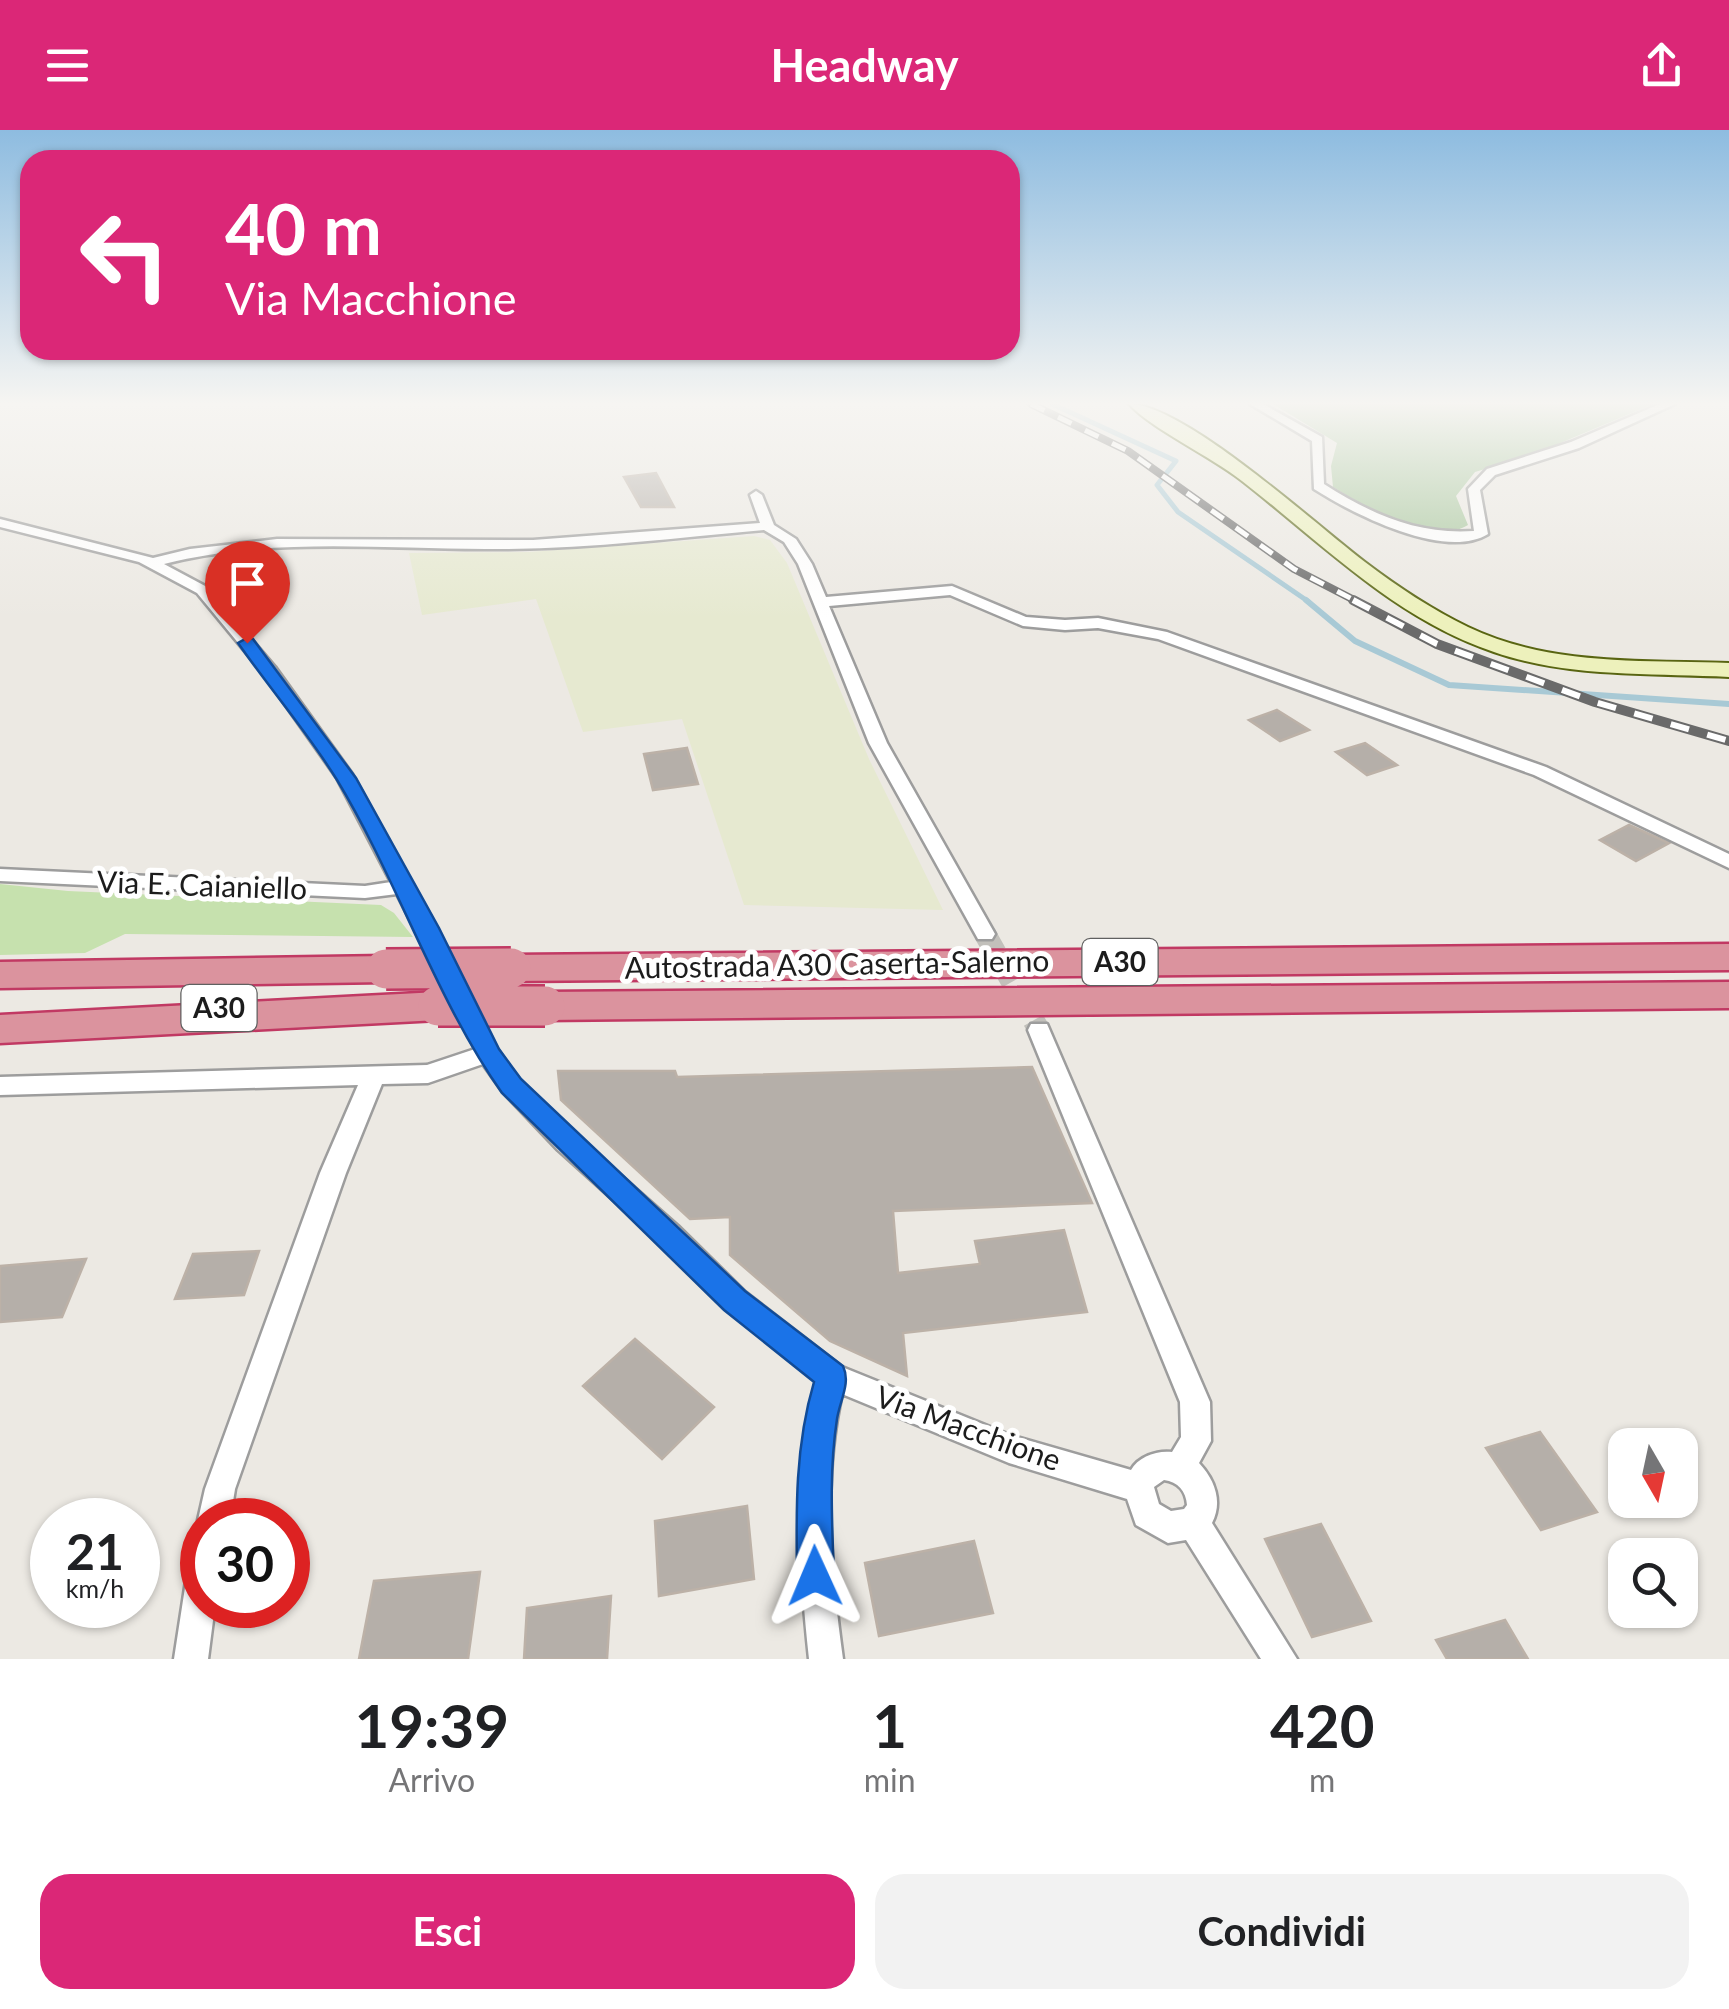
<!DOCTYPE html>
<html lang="it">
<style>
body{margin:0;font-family:Lato,sans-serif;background:#f2f2f2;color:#202124;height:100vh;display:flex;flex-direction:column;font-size:38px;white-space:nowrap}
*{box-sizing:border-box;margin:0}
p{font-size:32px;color:#757577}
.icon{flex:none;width:55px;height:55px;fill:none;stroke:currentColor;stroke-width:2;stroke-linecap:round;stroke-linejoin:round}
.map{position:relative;height:1529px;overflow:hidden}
.side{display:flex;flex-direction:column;background:#fff;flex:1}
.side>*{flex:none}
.top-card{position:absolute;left:20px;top:20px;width:1000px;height:210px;border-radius:30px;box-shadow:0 2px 8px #0004;background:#db2777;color:#fff;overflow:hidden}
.needle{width:65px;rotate:171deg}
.fabs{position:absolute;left:1608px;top:1298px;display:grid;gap:20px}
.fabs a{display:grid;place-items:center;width:90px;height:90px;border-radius:20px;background:#fff;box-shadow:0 2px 8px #0004;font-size:50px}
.speed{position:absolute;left:30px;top:1368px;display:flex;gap:20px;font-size:50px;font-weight:700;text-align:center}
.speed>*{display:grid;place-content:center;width:130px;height:130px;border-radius:50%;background:#fff;box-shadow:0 2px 8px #0004;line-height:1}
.speed small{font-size:25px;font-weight:400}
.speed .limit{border:15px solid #d22;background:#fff;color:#111}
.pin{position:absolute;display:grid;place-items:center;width:85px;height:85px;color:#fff;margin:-102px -42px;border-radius:50% 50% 50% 0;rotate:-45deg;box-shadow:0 0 10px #0007}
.pin .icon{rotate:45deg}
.me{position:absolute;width:110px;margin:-55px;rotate:359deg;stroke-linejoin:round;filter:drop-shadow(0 0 8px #0008)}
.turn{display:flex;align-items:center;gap:35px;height:210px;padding:0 40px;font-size:45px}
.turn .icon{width:130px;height:130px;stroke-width:2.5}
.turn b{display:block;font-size:70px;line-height:85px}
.eta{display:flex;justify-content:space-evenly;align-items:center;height:170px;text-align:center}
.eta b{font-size:60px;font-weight:700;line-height:70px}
.cta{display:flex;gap:20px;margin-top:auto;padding:20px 40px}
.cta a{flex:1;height:115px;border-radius:30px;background:#db2777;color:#fff;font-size:40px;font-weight:700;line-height:115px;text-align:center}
.cta a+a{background:#f2f2f2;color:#202124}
header{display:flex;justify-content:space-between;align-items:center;height:130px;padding:0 40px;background:#db2777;color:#fff;font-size:45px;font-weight:700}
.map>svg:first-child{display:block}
.farmland{fill:#e6e9d0}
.grass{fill:#c6e1ae}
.forest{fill:#a8c79d}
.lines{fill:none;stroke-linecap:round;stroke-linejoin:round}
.stream-far1{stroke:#a8c9d5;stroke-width:5}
.stream{stroke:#a8c9d5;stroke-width:6}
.building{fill:#b5afa9;stroke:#bcb1a7;stroke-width:2.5}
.minor-tunnel{stroke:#c2c0bb;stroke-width:22;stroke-dasharray:22 11;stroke-linecap:butt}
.minor-casing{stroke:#9d9d9d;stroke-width:5}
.secondary-casing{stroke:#596512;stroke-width:4}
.motorway-casing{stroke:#c13963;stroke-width:5}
.minor{fill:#fff;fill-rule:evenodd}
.secondary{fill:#edf1bc;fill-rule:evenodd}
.motorway{fill:#db939e;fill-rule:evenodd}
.rail-far1-casing{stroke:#6a6a6a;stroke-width:8}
.rail-casing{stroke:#6a6a6a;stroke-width:10}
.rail-far1{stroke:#fff;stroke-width:5;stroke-dasharray:15;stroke-linecap:butt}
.rail{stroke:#fff;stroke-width:6;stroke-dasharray:19;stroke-linecap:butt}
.motorway-bridge-casing{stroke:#c13963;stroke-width:44;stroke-linecap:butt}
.motorway-bridge{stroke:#db939e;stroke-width:39}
.route{fill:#1a73e8;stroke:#114b97;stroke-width:2.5}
.labels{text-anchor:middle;stroke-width:10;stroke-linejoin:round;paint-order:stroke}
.shield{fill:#fff;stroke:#606060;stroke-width:2.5}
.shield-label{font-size:28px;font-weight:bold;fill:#1c1c1c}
.street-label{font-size:30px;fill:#1c1c1c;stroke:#fff}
</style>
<header><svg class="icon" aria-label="menu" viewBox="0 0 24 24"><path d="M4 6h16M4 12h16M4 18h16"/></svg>Headway<svg class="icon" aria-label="share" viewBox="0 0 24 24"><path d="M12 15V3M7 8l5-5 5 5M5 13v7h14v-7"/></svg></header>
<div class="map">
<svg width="1729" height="1529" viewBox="0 0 1729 1529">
<rect width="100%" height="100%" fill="#ece9e3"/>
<path class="farmland" d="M754 406 770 410 787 433 869 629 943 780 744 775 682 589 583 602 536 469 422 485 409 423 529 422Z"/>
<path class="grass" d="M0 754 68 761 381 775 394 783 413 807 125 804 85 823 0 825Z"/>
<path class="forest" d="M1273 274H1653L1532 325 1475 342 1456 366 1468 395C1428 419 1367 377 1333 357L1331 336 1337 313Z"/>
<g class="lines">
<path class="stream-far1" d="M1052 274 1176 331 1157 355 1178 382 1309 472"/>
<path class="stream" d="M1306 470 1355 511 1449 555 1729 574"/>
</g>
<path class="building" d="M656 343 674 377H641L624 347Z
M1277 580 1309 600 1280 611 1249 590Z
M1365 613 1397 635 1367 645 1336 622Z
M687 618 698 654 653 660 644 624Z
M1629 695 1669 713 1636 731 1600 710Z
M1032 937 1092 1073 893 1081 898 1143 980 1134 975 1111 1064 1100 1087 1182 903 1203 907 1246 830 1211 730 1125V1087L690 1089 561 970 558 941H675L677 947Z
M259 1121 244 1165 175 1169 193 1124Z
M86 1129 62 1187 0 1192V1136Z
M635 1209 714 1277 662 1329 583 1256Z
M1540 1302 1597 1382 1541 1400 1486 1318Z
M747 1376 754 1449 659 1466 655 1391Z
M1321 1394 1371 1491 1312 1507 1265 1409Z
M974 1411 993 1483 879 1506 865 1433Z
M480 1442 468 1529H359L374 1451Z
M611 1466 607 1529H524L527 1478Z
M1505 1490 1528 1529H1447L1436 1510Z"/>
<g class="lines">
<path class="minor-tunnel" d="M985 804 1039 900"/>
<defs>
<path id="minor" d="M1250 274H1263L1322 307 1324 354C1371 384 1418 405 1474 401L1468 359 1487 339 1571 312 1660 274H1675L1579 318 1495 345 1480 360 1488 404C1444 431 1352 383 1314 359L1312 311Z
M756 361 762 365 774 395 796 409 812 434 826 467 952 456 1026 487 1065 490 1098 488 1167 502 1546 637 1729 724V738L1534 645 1158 509 1098 498 1065 500 1023 496 950 465 829 476 887 613 995 804 992 809H978L869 613 798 434 784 412 764 400C675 408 587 419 498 419 387 420 273 406 164 434L207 457 275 537 352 644 460 844 457 849H441L397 764 365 768 0 751V739L365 756 391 752 337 648 263 543 197 463 139 432 0 397V389L153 428 190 419 277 409 533 410 760 393 750 365Z
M462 862 470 865 497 919 519 950 576 1006 678 1096 745 1162 842 1237 1010 1305 1131 1340C1138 1327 1157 1320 1172 1322L1181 1307 1180 1272 1028 900 1031 894H1047L1210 1272 1211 1311 1199 1333C1215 1350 1223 1372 1212 1393L1297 1529H1261L1186 1410 1168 1413 1136 1395 1127 1369 1009 1333 842 1264C822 1351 831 1441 843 1529H809C799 1435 793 1344 816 1251L725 1178 660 1112 558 1020 503 962 483 934 428 953 382 954 346 1043 235 1359 230 1390H202V1400L198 1390 205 1359 320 1043 358 955 0 965V947L427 935 475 919 451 870 454 865ZM1164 1350C1178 1352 1186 1361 1187 1375L1184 1379 1171 1381 1159 1374 1154 1357Z
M202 1435V1475H215L208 1529H174L186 1451 191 1440Z"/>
<path id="secondary" d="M1129 274C1184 274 1316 395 1365 432 1398 457 1431 479 1468 497 1549 536 1642 530 1729 533V547C1651 543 1568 548 1494 522 1395 489 1322 413 1242 351 1212 327 1150 298 1129 274Z"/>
<path id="motorway" d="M1729 814V840L511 851 498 847 492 838 498 829 511 825Z
M386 826 399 830 405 839 399 848 386 852 0 858V832Z
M1729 852V878L545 890 531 886 526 876 531 866 545 862Z
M438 862 452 866 457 876 452 886 438 890 0 913V885Z"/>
</defs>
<use href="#minor" class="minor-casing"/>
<use href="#secondary" class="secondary-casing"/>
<use href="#motorway" class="motorway-casing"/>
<use href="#minor" class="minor"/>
<use href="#secondary" class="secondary"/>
<use href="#motorway" class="motorway"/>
<defs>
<path id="rail-far1" d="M1031 274 1128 321 1294 439 1358 472"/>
<path id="rail" d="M1353 470 1437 514 1595 572 1729 611"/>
</defs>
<use href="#rail-far1" class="rail-far1-casing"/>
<use href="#rail" class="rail-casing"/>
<use href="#rail-far1" class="rail-far1"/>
<use href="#rail" class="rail"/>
<defs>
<path id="motorway-bridge" d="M386 839 511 838
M438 876H545"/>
</defs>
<use href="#motorway-bridge" class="motorway-bridge-casing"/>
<use href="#motorway-bridge" class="motorway-bridge"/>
</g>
<linearGradient id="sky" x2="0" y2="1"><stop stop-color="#8ebce0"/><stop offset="0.56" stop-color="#f6f5f2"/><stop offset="1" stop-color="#f6f5f2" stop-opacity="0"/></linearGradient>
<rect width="1729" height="488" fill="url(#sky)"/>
<path class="route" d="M247 508 253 509 356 648 439 798 499 919 521 949 745 1161 843 1236C851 1253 840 1270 837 1289 829 1341 832 1393 834 1446L828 1459 815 1464 802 1459 797 1446C796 1380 795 1316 814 1252L724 1180 502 963C436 870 397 749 337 650 308 603 270 559 238 513Z"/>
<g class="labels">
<g class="shield">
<rect x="1082.5" y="809" width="75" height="46" rx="8"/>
<rect x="181.5" y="855" width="75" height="46" rx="8"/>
</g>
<g class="shield-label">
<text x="1120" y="842">A30</text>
<text x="219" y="888">A30</text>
</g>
<g class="street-label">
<text transform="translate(202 756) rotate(2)" y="10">Via E. Caianiello</text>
<text transform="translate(837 835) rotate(-1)" y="10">Autostrada A30 Caserta-Salerno</text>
<text transform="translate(968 1299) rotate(20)" y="10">Via Macchione</text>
</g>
</g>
</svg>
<div class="fabs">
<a><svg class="needle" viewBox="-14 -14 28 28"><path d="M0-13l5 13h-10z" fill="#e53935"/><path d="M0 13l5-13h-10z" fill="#757577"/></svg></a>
<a><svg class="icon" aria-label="search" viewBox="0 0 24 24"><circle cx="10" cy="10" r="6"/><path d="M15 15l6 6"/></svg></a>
</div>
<div class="speed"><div>21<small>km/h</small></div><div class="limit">30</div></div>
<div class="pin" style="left:247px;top:513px;background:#d93025"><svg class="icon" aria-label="arrive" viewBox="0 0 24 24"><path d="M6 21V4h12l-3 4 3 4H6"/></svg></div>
<svg class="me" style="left:815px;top:1446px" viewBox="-20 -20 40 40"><path d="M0-17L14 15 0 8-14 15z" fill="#1a73e8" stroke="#fff" stroke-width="4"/></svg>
<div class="top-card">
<div class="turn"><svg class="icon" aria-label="left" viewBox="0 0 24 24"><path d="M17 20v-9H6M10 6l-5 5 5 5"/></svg><div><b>40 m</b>Via Macchione</div></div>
</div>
</div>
<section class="side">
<div class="eta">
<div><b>19:39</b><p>Arrivo</p></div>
<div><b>1</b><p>min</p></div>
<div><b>420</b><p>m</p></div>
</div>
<div class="cta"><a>Esci</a><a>Condividi</a></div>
</section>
